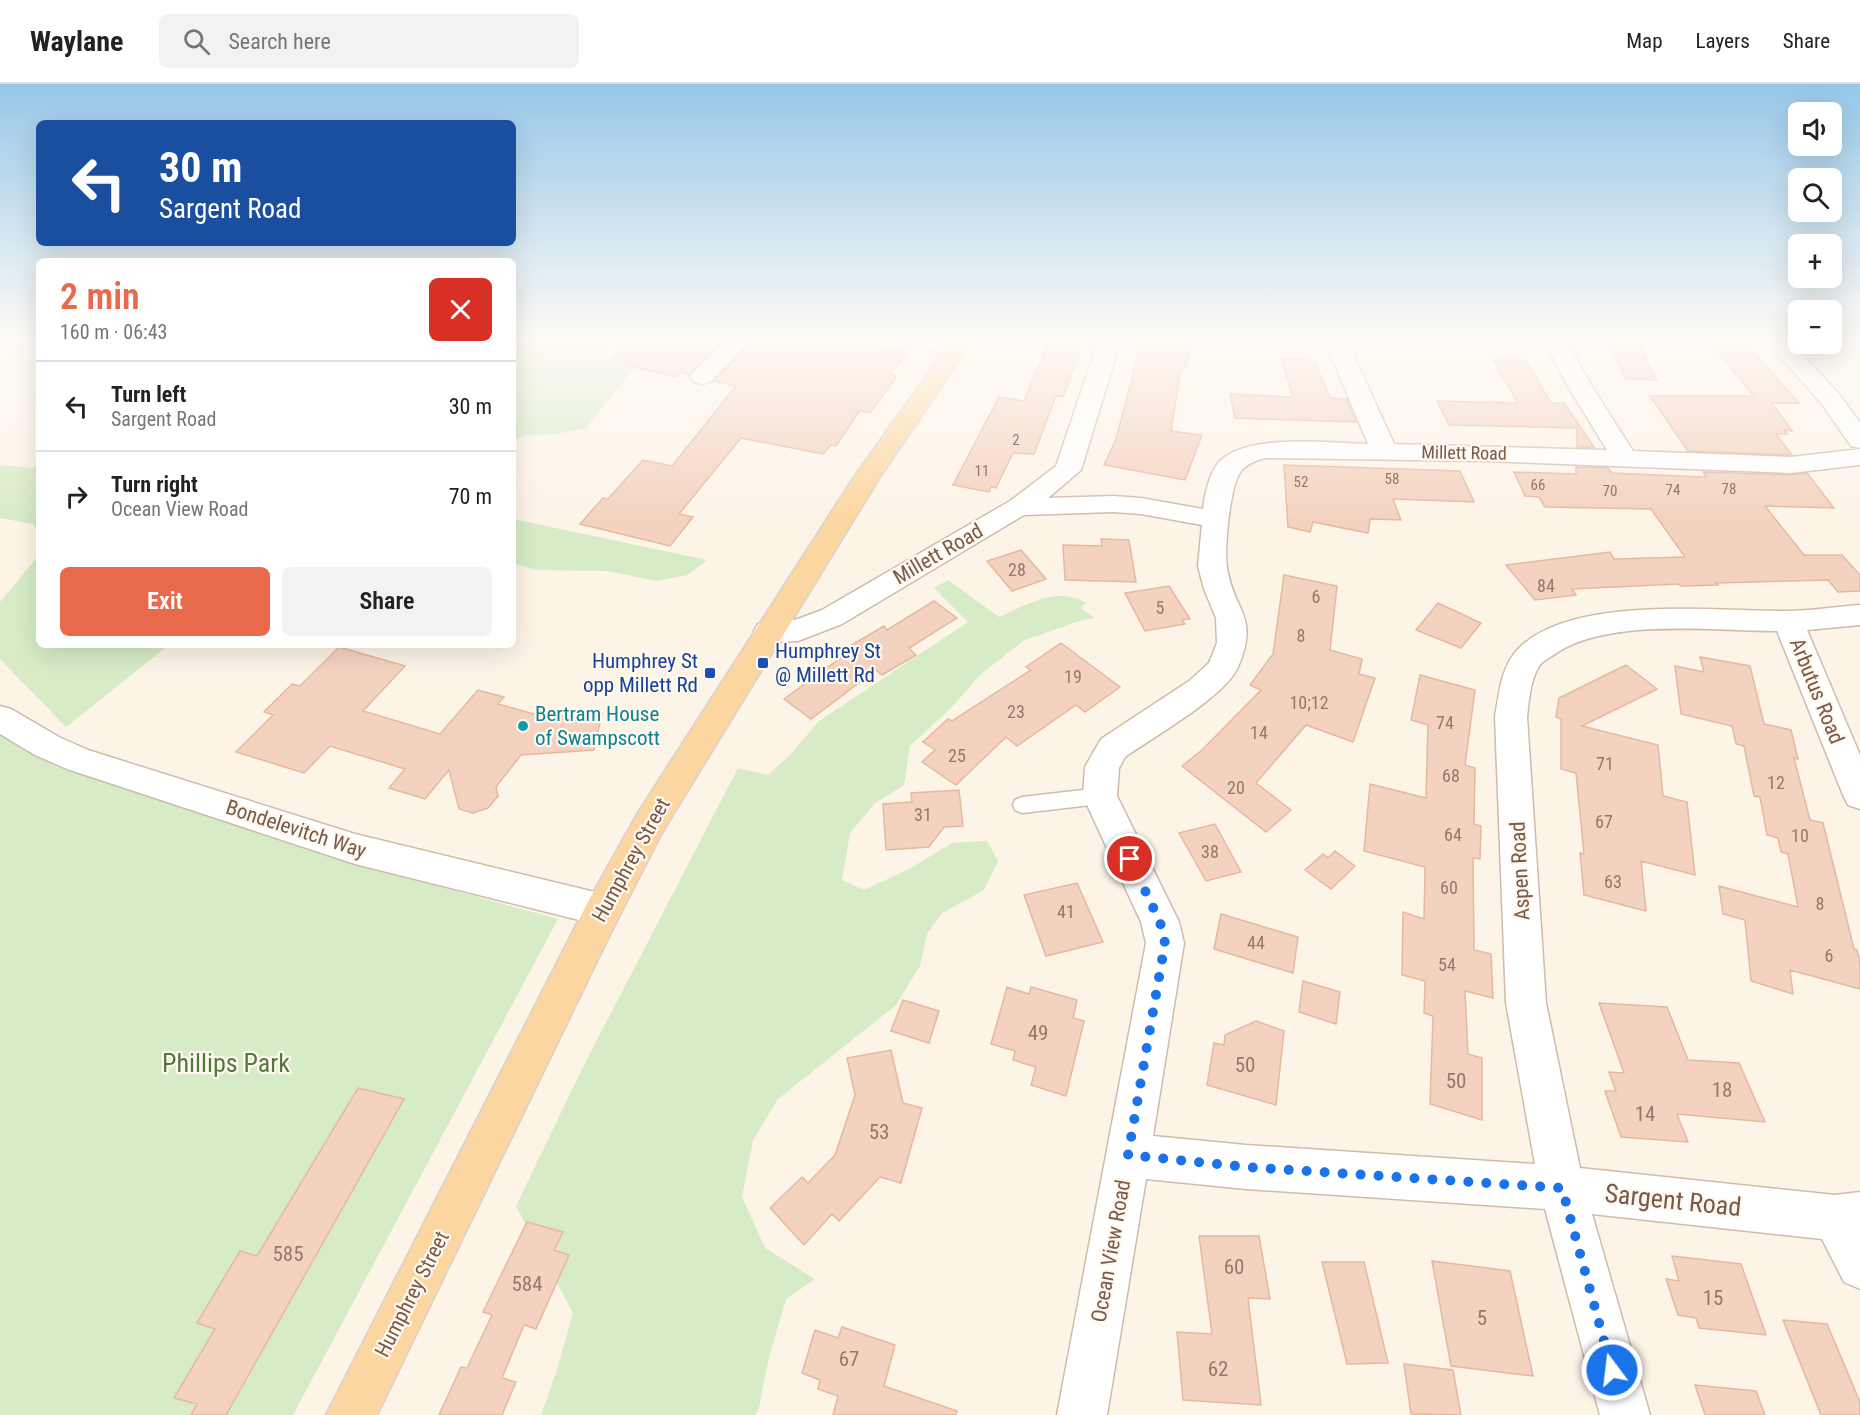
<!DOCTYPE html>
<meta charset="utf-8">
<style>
body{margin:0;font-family:"Roboto Condensed",sans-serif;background:#f2f2f2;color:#222;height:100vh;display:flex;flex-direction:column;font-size:22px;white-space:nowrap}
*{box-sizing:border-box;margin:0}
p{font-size:20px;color:#767676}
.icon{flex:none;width:33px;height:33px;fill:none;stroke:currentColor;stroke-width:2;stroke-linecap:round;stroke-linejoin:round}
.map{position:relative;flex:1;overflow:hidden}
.side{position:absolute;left:36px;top:174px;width:480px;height:390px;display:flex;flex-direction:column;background:#fff;border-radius:9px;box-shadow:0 6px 24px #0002}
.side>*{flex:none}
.hud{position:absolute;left:36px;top:36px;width:480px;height:126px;border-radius:9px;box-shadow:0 6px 24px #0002;background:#1a4fa0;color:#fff;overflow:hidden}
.controls{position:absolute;left:1788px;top:18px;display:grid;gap:12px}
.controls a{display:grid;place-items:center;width:54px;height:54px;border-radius:9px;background:#fff;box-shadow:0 6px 24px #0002;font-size:30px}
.pin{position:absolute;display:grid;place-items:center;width:51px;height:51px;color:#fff;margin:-26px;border:3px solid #fff;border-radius:50%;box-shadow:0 2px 6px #0007}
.me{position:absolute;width:66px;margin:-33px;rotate:345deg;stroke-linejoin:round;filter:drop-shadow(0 0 4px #0008)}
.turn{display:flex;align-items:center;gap:21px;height:126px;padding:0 24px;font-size:27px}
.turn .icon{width:78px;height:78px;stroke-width:2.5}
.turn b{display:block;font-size:42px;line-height:51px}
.round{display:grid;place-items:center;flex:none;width:63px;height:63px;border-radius:9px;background:#f2f2f2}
.head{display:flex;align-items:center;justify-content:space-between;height:102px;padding:0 24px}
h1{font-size:36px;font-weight:600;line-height:45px;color:#e8694c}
.cta{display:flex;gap:12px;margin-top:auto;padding:12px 24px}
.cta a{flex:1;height:69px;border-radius:9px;background:#e8694c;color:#fff;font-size:24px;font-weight:600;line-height:69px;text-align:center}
.cta a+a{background:#f2f2f2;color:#222}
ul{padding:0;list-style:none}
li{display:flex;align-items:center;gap:18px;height:90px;padding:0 24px;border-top:2px solid #e0e0e0}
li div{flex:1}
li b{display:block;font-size:22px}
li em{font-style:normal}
header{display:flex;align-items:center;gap:36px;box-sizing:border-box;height:84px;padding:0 30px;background:#fff;border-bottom:2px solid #e0e0e0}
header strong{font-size:28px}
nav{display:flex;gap:33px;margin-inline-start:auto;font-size:21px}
.search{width:420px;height:54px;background:#f2f2f2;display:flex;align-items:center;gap:15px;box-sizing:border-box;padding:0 21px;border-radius:9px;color:#767676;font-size:22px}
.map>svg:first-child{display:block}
.green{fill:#d6ebc6}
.building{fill:#f3d2bf;stroke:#e6b89f;stroke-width:1.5}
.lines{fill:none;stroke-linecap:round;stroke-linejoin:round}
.lane-casing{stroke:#cfbbad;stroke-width:3}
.street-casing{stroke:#cfbbad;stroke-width:3}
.primary-casing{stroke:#d9d1cd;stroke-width:3}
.lane{fill:#fff;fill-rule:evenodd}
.street{fill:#fff;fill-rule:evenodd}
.primary{fill:#fcd6a1;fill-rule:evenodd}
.route{stroke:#1a73e8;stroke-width:10;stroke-dasharray:0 18}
.transit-dot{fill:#1a4fb4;stroke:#fff8ef;stroke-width:2}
.culture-dot{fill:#0f9aa8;stroke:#fff8ef;stroke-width:2}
.labels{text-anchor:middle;stroke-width:4.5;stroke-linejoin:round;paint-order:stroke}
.far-number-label{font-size:15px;fill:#977768}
.far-street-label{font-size:18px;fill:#78594b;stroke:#fff8ef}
.number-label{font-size:18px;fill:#977768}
.street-label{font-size:21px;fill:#78594b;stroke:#fff8ef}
.transit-label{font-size:21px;fill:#164399;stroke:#fff8ef;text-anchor:start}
.culture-label{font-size:21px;fill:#0d838f;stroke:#fff8ef;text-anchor:start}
.near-number-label{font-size:21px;fill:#977768}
.near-park-label{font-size:26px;fill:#527840;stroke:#fff8ef}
.near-street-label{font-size:26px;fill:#78594b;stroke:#fff8ef}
</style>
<header>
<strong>Waylane</strong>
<div class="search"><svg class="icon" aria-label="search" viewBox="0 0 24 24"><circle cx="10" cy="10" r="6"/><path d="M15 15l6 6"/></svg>Search here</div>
<nav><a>Map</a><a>Layers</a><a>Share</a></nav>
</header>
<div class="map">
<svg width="1860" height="1331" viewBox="0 0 1860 1331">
<rect width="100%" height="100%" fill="#fdf4e8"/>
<path class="green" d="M513 252H600L608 273H626L618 280 634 284 586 344 556 350 525 351 513 357Z
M39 379V448L33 440 0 434V381L32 384Z
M513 435 707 476 687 491 657 497 607 487 536 486 513 479Z
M39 471V561H169L66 643 0 575V518Z
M948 496 999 533C1027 521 1057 501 1086 519L1080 524 1095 534 1082 536 1023 557 980 591 951 624 910 662 904 701 875 719 850 749 842 796 864 806 911 784 952 759 987 757 998 777 984 806 942 829 927 850 920 882 896 921 778 1015 753 1056 742 1113 765 1164 815 1195 786 1215 768 1277 759 1324 755 1331H541L556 1289 573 1229 516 1122 584 981 738 684 768 691 791 670 819 637 968 538 934 504Z
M0 648 58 683 328 772 558 835 293 1331H0Z"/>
<path class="building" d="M619 252H709L725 255 689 291 681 288 676 293 612 278Z
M770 252H833L908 268 890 290 897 292 870 329 860 326 836 362 831 361 823 370 741 354 679 430 693 433 670 462 580 440 603 414 608 415 643 376 672 382 736 302 714 297 749 261 759 263Z
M1051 252H1083L1078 267H1080L1063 313 1056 312 1034 370 1013 369 996 404 991 403 989 408 953 401 999 313 1024 317Z
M1143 252H1193L1186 284H1181L1171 347 1202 351 1185 396 1104 381 1116 355Z
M1605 252H1635L1657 296 1626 295Z
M1704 252H1739L1799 319H1772L1792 347 1784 346 1787 350H1776L1792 371 1688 367 1650 312H1754Z
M1281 275 1314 276 1330 314 1347 315 1356 338 1235 334 1230 310 1293 313Z
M1493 276H1526L1551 319H1564L1594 363H1577V344L1449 341 1437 317 1518 319Z
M1284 381 1460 387 1474 418 1393 415 1401 436 1370 435 1368 449 1313 438 1310 448 1288 443Z
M1576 383 1608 384 1612 389 1703 393 1706 392 1703 388 1791 391 1807 389 1834 424 1765 422 1804 471H1842L1860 491V507L1838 508 1828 496 1716 499 1718 501 1681 502 1678 500 1572 505 1576 511 1535 516 1506 481 1610 468 1614 475 1685 473 1651 425 1545 423 1539 413 1525 412 1514 388 1576 390Z
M1101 455 1129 456 1136 498 1065 496 1063 461 1102 462Z
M1021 466 1046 495 1012 507 987 477Z
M1284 491 1337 502 1330 566 1362 575 1359 590 1375 594 1353 658 1306 641 1256 699 1291 726 1266 748 1182 682 1202 666 1261 606 1250 601 1273 570Z
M1169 502 1190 535 1182 536 1185 540 1145 547 1125 509Z
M934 517 957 534 909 564 916 571 882 591 876 586 811 635 784 615 853 565 850 562 884 542 887 546Z
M1438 519 1481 539 1461 564 1416 546Z
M1061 559 1120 603 1085 628 1076 621 1017 662 1006 653 956 701 922 678 935 666 923 658 948 635 952 637 1031 586 1026 583Z
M339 563 405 582 363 627 440 650 478 606 504 613 498 620 545 633 602 629 594 666 521 671 496 703 498 712 488 724 473 729 459 725 449 686 425 715 389 704 405 685 330 662 304 689 236 668 273 631 264 628 292 600 300 602Z
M1700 573 1750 582 1764 640 1791 646 1798 675 1794 674 1810 736 1823 739 1854 865 1857 866 1860 878V905L1790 886 1793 910 1751 897 1745 836 1723 830 1719 802 1798 823 1788 770 1781 768 1778 754 1767 751 1760 713 1754 712 1744 662 1736 660 1732 642 1681 630 1675 582 1704 588Z
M1626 581 1657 605 1582 642 1658 661 1663 712 1687 718 1695 791 1641 777 1646 827 1584 811 1580 769 1584 770 1576 689 1561 685V635L1556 633 1559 614Z
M1420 591 1475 606 1465 681 1475 684 1474 740 1481 742 1480 775 1473 774 1474 866 1491 870 1493 914 1465 907 1468 970 1482 974V1036L1430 1020 1433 932 1424 929 1425 897 1402 891 1403 828 1424 835 1425 783 1364 767 1370 700 1426 714 1428 641 1411 636Z
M959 706 963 742 944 743 929 763 886 766 883 720 912 718 911 709Z
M1215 740 1241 788 1206 797 1179 749Z
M1335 767 1355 782 1331 805 1305 786 1323 770 1328 774Z
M1077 799 1103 858 1046 872 1024 811Z
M1221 830 1298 853 1293 889 1214 865Z
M1303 897 1340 908 1336 940 1299 928Z
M1007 903 1029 910 1031 903 1077 916 1073 934 1084 937 1066 1012 1031 1001 1036 983 1013 976 1015 967 991 960Z
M903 916 939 927 929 959 891 947Z
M1599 919 1667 923 1688 976 1739 979 1765 1038 1677 1030 1688 1058 1621 1053 1605 1007H1616L1609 988 1624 989Z
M1256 937 1284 947 1276 1021 1207 1001 1214 959 1224 961 1225 951Z
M891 966 903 1019 922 1024 901 1099 880 1093 839 1137 832 1130 804 1161 770 1124 802 1093 808 1099 835 1071 855 1011 847 974Z
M358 1004 404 1015 226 1331H191L197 1320 174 1314 215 1245 197 1239 240 1167 257 1172Z
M527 1138 563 1148 554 1166 569 1171 536 1245 524 1241 502 1294 516 1298 502 1331H439L461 1283 467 1284 492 1231 483 1228Z
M1199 1152H1259L1270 1215 1248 1214 1261 1321 1183 1316 1177 1248 1212 1250Z
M1672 1172 1741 1180 1766 1251 1699 1244 1696 1234 1678 1231 1666 1195 1679 1197Z
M1432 1177 1510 1187 1533 1292 1451 1282Z
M1322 1178H1364L1388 1279 1347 1280Z
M1783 1236 1827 1240 1860 1318V1331H1821Z
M842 1243 895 1261 884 1302 957 1327 956 1331H833L838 1312 818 1305 820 1296 802 1289 815 1246 838 1254Z
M1404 1280 1453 1286 1461 1331 1411 1330Z
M1695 1301 1756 1307 1765 1331H1705Z"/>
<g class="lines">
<defs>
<path id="lane" d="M1100 704 1107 707 1109 712 1107 717 1100 720 1022 729 1015 726 1013 721 1015 716 1022 713Z"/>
<path id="street" d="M732 252H755L710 298 702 300 694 298 690 293 694 288Z
M885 252H927L963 259 966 264 963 269 955 271 888 257Z
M1100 252H1122L1081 386 1048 414 1113 412 1141 414 1203 425C1205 409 1209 389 1220 377 1249 349 1329 359 1368 360L1323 252H1345L1394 360 1607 366 1567 301 1542 252H1564L1591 301 1633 367 1791 373 1860 365V381L1791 389 1486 377 1266 374C1257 376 1248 379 1242 386 1230 398 1224 466 1227 484 1234 528 1260 532 1238 583 1226 612 1152 654 1125 673L1119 684 1117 712 1179 838 1184 859 1153 1052 1246 1061 1535 1080 1506 919 1495 633C1499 610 1501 583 1518 565 1571 511 1712 527 1783 527 1809 527 1834 523 1860 521V541L1807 546 1860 671V725L1848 721 1843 711 1777 547C1713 547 1605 533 1552 572 1547 575 1541 578 1538 584 1530 598 1529 617 1527 633L1546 919 1580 1084 1835 1111 1860 1108V1205L1844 1198 1822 1155 1592 1130 1650 1331H1600L1545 1125 1246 1105 1146 1095 1107 1331H1057L1146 859 1141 838 1083 712 1085 683 1101 655 1189 597 1209 579 1217 559 1216 534 1204 505 1198 482 1202 441 1141 430 1113 428 1024 431 842 540 798 557 769 558 758 554 754 547 758 540 769 536H795L822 526 1010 417 1056 382Z
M1762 252H1785L1839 310 1860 339V364L1851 362 1822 320Z
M0 622 11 625 59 653 88 666 355 750 603 810 616 814 622 826 616 838 603 842 355 780 67 685 35 671 0 650Z"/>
<path id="primary" d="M954 252H976L880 393 663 747 616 838 377 1331H326L590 814 639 727 854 393Z"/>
</defs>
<use href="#lane" class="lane-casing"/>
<use href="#street" class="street-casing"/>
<use href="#primary" class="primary-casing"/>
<use href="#lane" class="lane"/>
<use href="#street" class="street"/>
<use href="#primary" class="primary"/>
</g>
<linearGradient id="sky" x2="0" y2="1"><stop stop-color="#96c7e8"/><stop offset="0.58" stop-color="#fefaf5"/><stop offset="1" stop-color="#fefaf5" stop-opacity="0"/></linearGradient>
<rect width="1860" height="438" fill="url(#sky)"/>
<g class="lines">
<path class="route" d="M1130 775 1160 838 1165 859 1128 1071 1246 1083 1562 1104 1612 1286"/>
</g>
<g class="transit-dot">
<rect x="757" y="573" width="12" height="12" rx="3"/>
<rect x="704" y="583" width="12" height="12" rx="3"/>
</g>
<circle class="culture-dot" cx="523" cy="642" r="6"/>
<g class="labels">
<g class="far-number-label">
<text x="1016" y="361">2</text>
<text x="982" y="392">11</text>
<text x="1392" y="400">58</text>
<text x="1301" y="403">52</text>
<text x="1538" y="406">66</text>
<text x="1729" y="410">78</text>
<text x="1673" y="411">74</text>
<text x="1610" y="412">70</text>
</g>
<g class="far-street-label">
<text transform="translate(1464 369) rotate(1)" y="6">Millett Road</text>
</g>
<g class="number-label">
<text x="1017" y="492">28</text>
<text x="1546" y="508">84</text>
<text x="1316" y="519">6</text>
<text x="1160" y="530">5</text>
<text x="1301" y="558">8</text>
<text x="1073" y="599">19</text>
<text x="1309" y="625">10;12</text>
<text x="1016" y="634">23</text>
<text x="1445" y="645">74</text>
<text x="1259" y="655">14</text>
<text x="957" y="678">25</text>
<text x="1605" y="686">71</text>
<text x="1451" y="698">68</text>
<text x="1776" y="705">12</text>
<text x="1236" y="710">20</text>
<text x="923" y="737">31</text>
<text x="1604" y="744">67</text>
<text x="1453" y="757">64</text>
<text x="1800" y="758">10</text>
<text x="1210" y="774">38</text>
<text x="1613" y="804">63</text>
<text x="1449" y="810">60</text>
<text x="1820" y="826">8</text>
<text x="1066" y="834">41</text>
<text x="1256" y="865">44</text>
<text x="1829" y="878">6</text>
<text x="1447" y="887">54</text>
</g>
<g class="street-label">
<text transform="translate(938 470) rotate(-30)" y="7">Millett Road</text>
<text transform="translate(1817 607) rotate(68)" y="7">Arbutus Road</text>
<text transform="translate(296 745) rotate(18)" y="7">Bondelevitch Way</text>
<text transform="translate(631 776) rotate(-61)" y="7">Humphrey Street</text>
<text transform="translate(1520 787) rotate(-93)" y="7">Aspen Road</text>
<text transform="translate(1111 1167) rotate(-80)" y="7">Ocean View Road</text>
<text transform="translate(412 1210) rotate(-63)" y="7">Humphrey Street</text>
</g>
<g class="transit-label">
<text x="775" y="574">Humphrey St<tspan x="775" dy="24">@ Millett Rd</tspan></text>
<text x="698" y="584" text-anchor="end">Humphrey St<tspan x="698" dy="24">opp Millett Rd</tspan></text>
</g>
<g class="culture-label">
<text x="535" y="637">Bertram House<tspan x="535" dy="24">of Swampscott</tspan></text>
</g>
<g class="near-number-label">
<text x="1038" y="956">49</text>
<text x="1245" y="988">50</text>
<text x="1456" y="1004">50</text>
<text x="1722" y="1013">18</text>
<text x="1645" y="1037">14</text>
<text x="879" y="1055">53</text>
<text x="288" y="1177">585</text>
<text x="1234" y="1190">60</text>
<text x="527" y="1207">584</text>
<text x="1713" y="1221">15</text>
<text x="1482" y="1241">5</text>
<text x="849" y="1282">67</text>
<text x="1218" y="1292">62</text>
</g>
<g class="near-park-label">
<text x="226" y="988">Phillips Park</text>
</g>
<g class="near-street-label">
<text transform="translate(1673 1116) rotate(6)" y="9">Sargent Road</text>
</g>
</g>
</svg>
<div class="controls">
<a><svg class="icon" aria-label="sound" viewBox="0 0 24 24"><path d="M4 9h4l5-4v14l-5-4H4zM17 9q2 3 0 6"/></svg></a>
<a><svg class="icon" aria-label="search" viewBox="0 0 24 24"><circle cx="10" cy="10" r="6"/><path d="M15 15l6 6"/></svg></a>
<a>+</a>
<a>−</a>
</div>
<div class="pin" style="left:1130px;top:775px;background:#d93025"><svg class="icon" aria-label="arrive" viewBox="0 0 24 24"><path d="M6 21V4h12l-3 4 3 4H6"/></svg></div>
<svg class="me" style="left:1612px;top:1286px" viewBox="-20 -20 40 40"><circle r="17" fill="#1a73e8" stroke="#fff" stroke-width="3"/><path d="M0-11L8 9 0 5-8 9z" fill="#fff"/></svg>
<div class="hud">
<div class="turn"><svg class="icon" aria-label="left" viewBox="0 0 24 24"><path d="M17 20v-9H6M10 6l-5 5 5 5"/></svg><div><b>30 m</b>Sargent Road</div></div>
</div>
<section class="side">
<div class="head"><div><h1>2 min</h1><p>160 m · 06:43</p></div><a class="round" style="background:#d93025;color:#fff"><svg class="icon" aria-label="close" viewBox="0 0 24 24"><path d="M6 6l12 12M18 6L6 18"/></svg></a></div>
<ul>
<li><svg class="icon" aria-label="left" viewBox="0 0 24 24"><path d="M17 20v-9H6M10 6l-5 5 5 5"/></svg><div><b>Turn left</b><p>Sargent Road</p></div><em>30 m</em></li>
<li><svg class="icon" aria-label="right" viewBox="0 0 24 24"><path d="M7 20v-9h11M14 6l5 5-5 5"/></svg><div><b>Turn right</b><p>Ocean View Road</p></div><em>70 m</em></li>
</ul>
<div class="cta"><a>Exit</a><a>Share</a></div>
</section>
</div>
